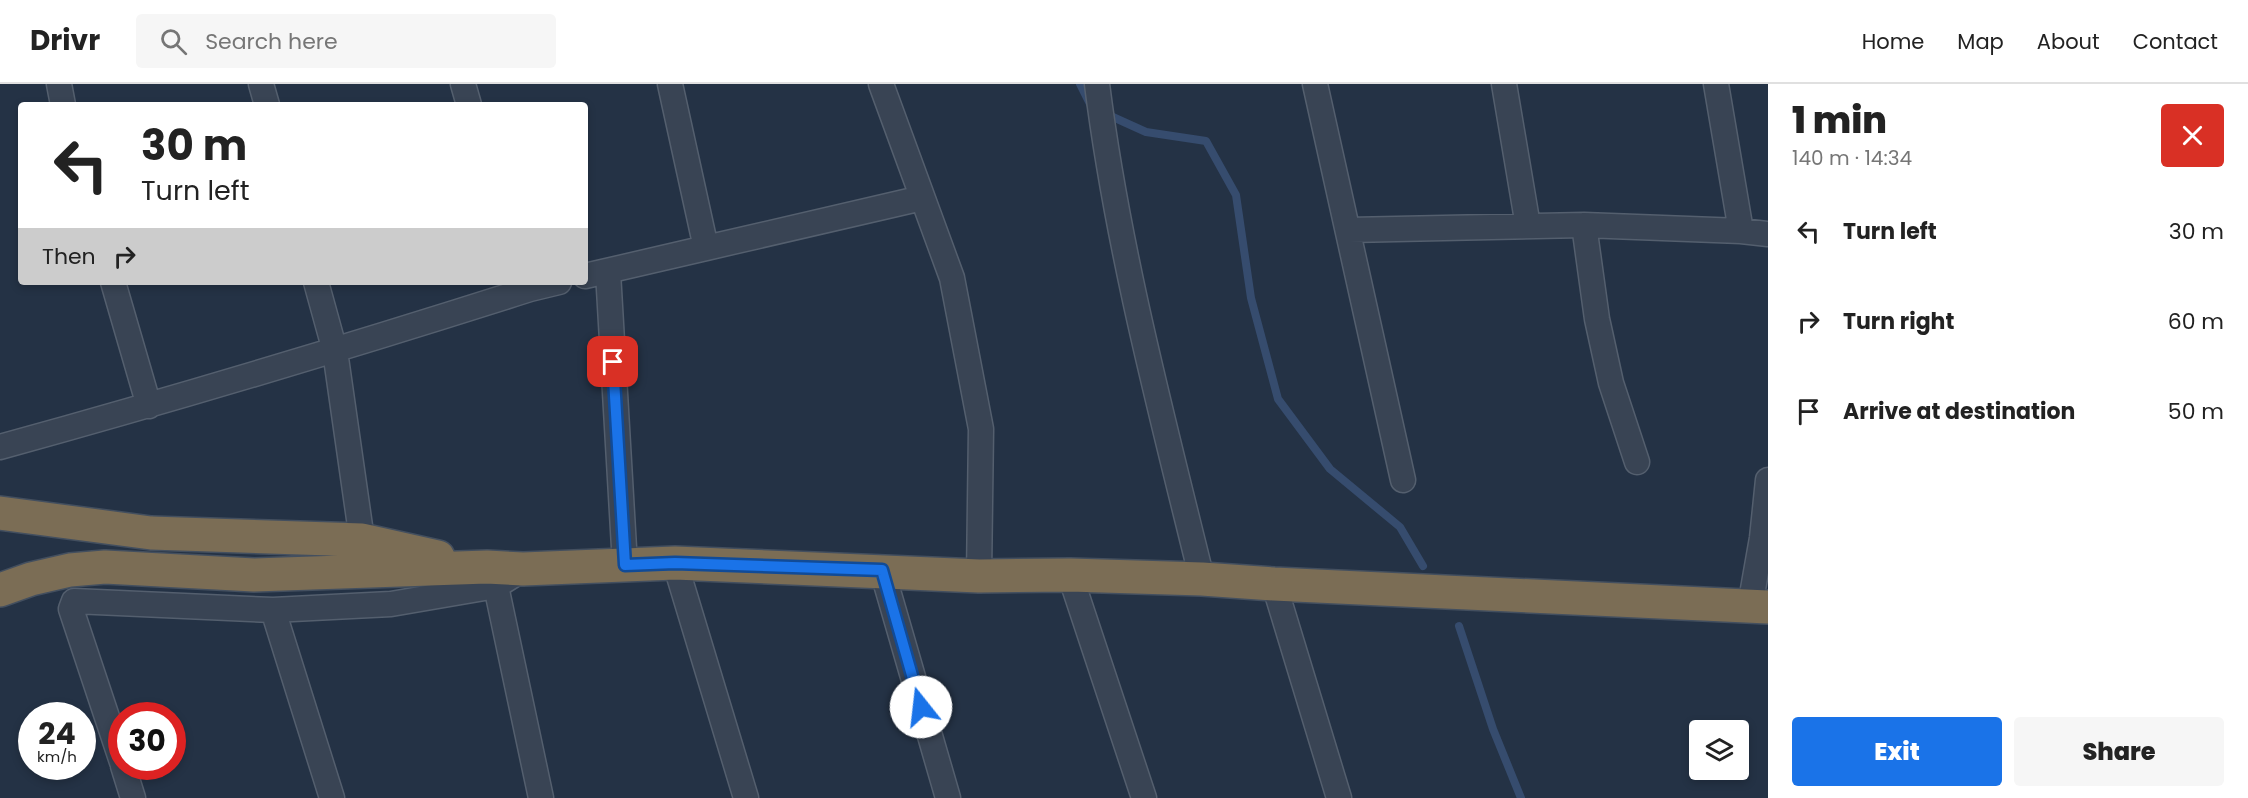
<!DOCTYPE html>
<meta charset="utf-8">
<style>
body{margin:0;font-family:Poppins,sans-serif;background:#f6f6f6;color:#222;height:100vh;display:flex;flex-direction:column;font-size:22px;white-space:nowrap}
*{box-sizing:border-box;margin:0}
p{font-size:20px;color:#767676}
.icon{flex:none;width:33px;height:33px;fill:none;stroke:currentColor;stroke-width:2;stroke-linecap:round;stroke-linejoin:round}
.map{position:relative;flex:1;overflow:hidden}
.side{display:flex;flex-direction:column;background:#fff;width:480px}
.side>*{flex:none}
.top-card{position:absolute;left:18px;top:18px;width:570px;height:183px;border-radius:6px;box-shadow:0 3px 9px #0003;background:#fff;color:#222;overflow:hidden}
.controls{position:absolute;left:1689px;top:636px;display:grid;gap:12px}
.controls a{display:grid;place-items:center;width:60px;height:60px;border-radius:6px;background:#fff;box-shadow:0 3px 9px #0003;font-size:30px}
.speed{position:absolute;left:18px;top:618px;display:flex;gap:12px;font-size:30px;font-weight:700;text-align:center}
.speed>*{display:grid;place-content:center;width:78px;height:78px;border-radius:50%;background:#fff;box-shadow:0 3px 9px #0003;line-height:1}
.speed small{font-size:15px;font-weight:400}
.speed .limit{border:9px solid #d22;background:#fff;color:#111}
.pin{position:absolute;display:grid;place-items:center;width:51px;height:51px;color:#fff;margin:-26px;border-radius:12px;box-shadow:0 3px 9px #0006}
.me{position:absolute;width:66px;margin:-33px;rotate:344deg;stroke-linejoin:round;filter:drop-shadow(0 0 4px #0008)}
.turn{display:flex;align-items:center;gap:21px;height:126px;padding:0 24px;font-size:27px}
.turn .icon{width:78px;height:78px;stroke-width:2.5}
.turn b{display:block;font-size:42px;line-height:51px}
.then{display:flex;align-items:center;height:57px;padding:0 24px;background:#0003;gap:12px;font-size:22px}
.round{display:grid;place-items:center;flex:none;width:63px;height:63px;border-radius:6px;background:#f6f6f6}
.overview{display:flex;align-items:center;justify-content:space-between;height:102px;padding:0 24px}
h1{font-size:36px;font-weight:800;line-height:45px}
.action{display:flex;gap:12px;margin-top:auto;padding:12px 24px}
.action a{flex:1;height:69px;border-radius:6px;background:#1a73e8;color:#fff;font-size:24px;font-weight:800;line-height:69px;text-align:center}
.action a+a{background:#f6f6f6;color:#222}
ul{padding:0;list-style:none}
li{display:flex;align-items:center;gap:18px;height:90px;padding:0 24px}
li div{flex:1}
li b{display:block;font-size:22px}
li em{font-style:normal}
header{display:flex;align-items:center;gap:36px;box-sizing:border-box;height:84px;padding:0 30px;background:#fff;border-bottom:2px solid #e0e0e0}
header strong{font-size:28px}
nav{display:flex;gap:33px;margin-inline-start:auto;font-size:21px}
.search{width:420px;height:54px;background:#f6f6f6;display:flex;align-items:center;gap:15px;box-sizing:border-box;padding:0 21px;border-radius:6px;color:#767676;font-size:22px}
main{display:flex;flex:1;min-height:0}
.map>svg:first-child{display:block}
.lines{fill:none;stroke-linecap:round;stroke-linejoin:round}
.stream{stroke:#364c6e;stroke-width:8}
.street-casing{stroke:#545f6e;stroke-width:27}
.highway-casing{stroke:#434f5f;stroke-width:36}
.street{stroke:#394454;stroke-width:24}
.highway{stroke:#7b6d55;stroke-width:33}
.route-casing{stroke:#114b97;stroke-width:15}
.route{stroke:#1a73e8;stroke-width:10}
</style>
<header>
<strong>Drivr</strong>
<div class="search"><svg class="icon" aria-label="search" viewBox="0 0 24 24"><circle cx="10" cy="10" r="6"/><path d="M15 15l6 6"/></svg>Search here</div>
<nav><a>Home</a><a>Map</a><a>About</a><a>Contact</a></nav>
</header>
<main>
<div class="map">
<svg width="1768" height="714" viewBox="0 0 1768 714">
<rect width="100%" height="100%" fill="#243245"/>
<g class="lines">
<path class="stream" d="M1080 0 1091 22
M1104 29 1146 48 1206 57 1236 111 1251 214 1278 315 1330 385 1400 443 1423 482
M1459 542 1493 645 1521 714"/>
<defs>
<path id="street" d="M59 0 63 21
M261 0 267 21
M463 0 469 21
M881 0 952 194 981 345 979 492
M1097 0C1118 167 1162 332 1202 495
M1315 0 1403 396
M1504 0 1528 142
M1716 0 1741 147
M1584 141 1597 235 1611 299 1637 378
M1349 146 1584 141 1741 147 1768 150
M706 164 922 114
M608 188 625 481
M585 192 706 164 670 0
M113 198 149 322
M316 198 335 267 362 456
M0 363C178 314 354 261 530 205L559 198
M675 479 746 714
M882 486 948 714
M1070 491 1144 714
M1274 500 1339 714
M496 502 541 714
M1750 522 1762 454 1768 396
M273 526 332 714
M122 678 71 525 74 517 273 526 391 520 496 502 523 485
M123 682 133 714"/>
<path id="highway" d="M0 429 151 449 362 456 438 473
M0 506 31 495 70 486 105 483 254 491 487 483 523 485 675 479 979 492 1070 491 1202 495 1274 500 1768 523"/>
</defs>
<use href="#street" class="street-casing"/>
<use href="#highway" class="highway-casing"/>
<use href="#street" class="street"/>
<use href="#highway" class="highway"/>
</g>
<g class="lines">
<defs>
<path id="route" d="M613 278 625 481 675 479 882 486 921 623"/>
</defs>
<use href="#route" class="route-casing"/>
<use href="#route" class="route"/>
</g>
</svg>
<div class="controls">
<a><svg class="icon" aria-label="layers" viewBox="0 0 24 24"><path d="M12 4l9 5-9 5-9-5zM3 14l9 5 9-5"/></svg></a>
</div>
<div class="speed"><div>24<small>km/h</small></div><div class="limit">30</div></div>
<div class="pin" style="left:613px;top:278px;background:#d93025"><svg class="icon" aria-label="arrive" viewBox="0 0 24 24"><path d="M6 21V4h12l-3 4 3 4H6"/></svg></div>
<svg class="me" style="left:921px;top:623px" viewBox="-20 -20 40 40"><circle r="19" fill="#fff"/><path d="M0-13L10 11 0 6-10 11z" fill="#1a73e8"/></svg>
<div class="top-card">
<div class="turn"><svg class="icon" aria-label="left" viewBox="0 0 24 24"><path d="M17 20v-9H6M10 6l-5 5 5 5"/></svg><div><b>30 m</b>Turn left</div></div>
<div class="then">Then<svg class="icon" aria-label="right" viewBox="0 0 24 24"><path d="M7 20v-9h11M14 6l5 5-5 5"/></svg></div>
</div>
</div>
<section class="side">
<div class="overview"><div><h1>1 min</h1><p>140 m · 14:34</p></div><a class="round" style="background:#d93025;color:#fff"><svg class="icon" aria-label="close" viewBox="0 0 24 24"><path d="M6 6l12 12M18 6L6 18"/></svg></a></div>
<ul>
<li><svg class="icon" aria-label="left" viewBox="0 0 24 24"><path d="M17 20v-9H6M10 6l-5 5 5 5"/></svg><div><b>Turn left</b></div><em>30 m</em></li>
<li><svg class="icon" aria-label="right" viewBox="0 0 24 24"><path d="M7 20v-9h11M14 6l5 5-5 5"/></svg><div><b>Turn right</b></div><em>60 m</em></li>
<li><svg class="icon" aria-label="arrive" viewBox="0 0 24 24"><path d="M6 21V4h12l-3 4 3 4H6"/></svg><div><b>Arrive at destination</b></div><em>50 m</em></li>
</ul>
<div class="action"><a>Exit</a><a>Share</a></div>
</section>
</main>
